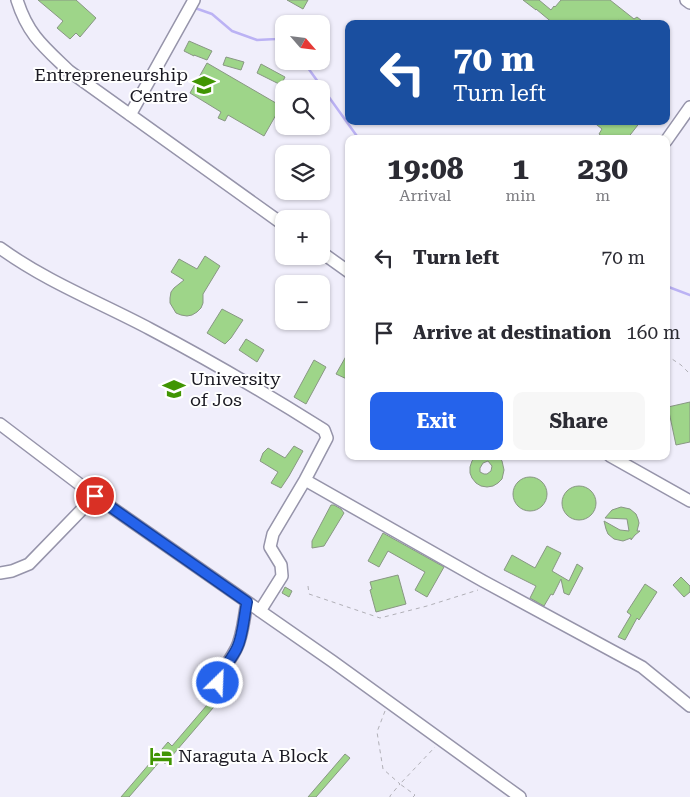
<!DOCTYPE html>
<meta charset="utf-8">
<style>
body{margin:0;font-family:"Roboto Serif",serif;background:#f7f7f7;color:#2b2b33;height:100vh;display:flex;flex-direction:column;font-size:19px;white-space:nowrap}
*{box-sizing:border-box;margin:0}
p{font-size:16px;color:#7c7c81}
.icon{flex:none;width:28px;height:28px;fill:none;stroke:currentColor;stroke-width:2;stroke-linecap:round;stroke-linejoin:round}
.map{position:relative;flex:1;overflow:hidden}
.drawer{position:absolute;left:345px;top:135px;width:325px;height:325px;display:flex;flex-direction:column;background:#fff;border-radius:10px;box-shadow:0 1px 4px #0004}
.drawer>*{flex:none}
.top-card{position:absolute;left:345px;top:20px;width:325px;height:105px;border-radius:10px;box-shadow:0 1px 4px #0004;background:#1a4fa0;color:#fff;overflow:hidden}
.needle{width:32px;rotate:118deg}
.tools{position:absolute;left:275px;top:15px;display:grid;gap:10px}
.tools a{display:grid;place-items:center;width:55px;height:55px;border-radius:10px;background:#fff;box-shadow:0 1px 4px #0004;font-size:25px}
.pin{position:absolute;display:grid;place-items:center;width:42px;height:42px;color:#fff;margin:-21px;border:2px solid #fff;border-radius:50%;box-shadow:0 1px 5px #0007}
.me{position:absolute;width:55px;margin:-28px;rotate:24deg;stroke-linejoin:round;filter:drop-shadow(0 0 4px #0008)}
.turn{display:flex;align-items:center;gap:18px;height:105px;padding:0 25px;font-size:22px}
.turn .icon{width:65px;height:65px;stroke-width:2.5}
.turn b{display:block;font-size:35px;line-height:42px}
.eta{display:flex;justify-content:space-evenly;align-items:center;height:85px;text-align:center}
.eta b{font-size:30px;font-weight:700;line-height:35px}
.cta{display:flex;gap:10px;margin-top:auto;padding:10px 25px}
.cta a{flex:1;height:58px;border-radius:10px;background:#2563eb;color:#fff;font-size:20px;font-weight:700;line-height:58px;text-align:center}
.cta a+a{background:#f7f7f7;color:#2b2b33}
ul{padding:0;list-style:none}
li{display:flex;align-items:center;gap:15px;height:75px;padding:0 25px}
li div{flex:1}
li b{display:block;font-size:19px}
li em{font-style:normal}
.map>svg:first-child{display:block}
.built{fill:#f0eefb;fill-rule:evenodd}
.lines{fill:none;stroke-linecap:round;stroke-linejoin:round}
.stream{stroke:#bbb2f4;stroke-width:2.5}
.building{fill:#9ed589;stroke:#889783;fill-rule:evenodd}
.minor-casing{stroke:#9694aa;stroke-width:14}
.path{stroke:#b1b0b7;stroke-width:1;stroke-dasharray:4 4;stroke-linecap:butt}
.minor{stroke:#fff;stroke-width:11}
.route-casing{stroke:#184099;stroke-width:12}
.route{stroke:#2563eb;stroke-width:9}
.labels{text-anchor:middle;stroke-width:4;stroke-linejoin:round;paint-order:stroke}
.poi-label{font-size:18px;fill:#1b1a23;stroke:#fff;text-anchor:start}
</style>
<div class="map">
<svg width="690" height="797" viewBox="0 0 690 797">
<rect width="100%" height="100%" fill="#faf9ff"/>
<path class="built" d="M0 0H690V797H0ZM284 24H321V61H284ZM349 24H666V121H349ZM284 89H321V126H284ZM349 139H666V456H349ZM284 154H321V191H284ZM284 219H321V256H284ZM284 284H321V321H284Z"/>
<g class="lines">
<path class="stream" d="M195 8 212 14 232 31 257 40 276 39 284 36
M303 61 359 139
M666 286 690 295"/>
</g>
<path class="building" d="M38 0H76L96 18 80 37 76 33 70 39 57 28 63 21Z
M287 0H308L303 9Z
M523 0H539L551 10 554 6 555 7 561 0H610L634 19 637 17 646 24H623L618 20 615 24H589L585 20 582 24H577L574 21 572 24H554L536 9V10Z
M189 41 212 51 207 60 194 55V56L184 51Z
M226 57 244 62 241 70 223 65Z
M207 63 281 106 264 136 228 115 225 121 218 118 221 112 190 93Z
M261 64 285 77 281 85 257 73Z
M592 121H641L627 139H615L611 136 609 139H605L599 134 602 129Z
M205 256 220 266 203 294V303L201 308 197 312 192 315 187 316 181 315 176 313 170 303V298L171 292 174 288 184 280 171 272 179 259 197 269Z
M222 309 243 320 231 338 225 344 207 333Z
M246 339 264 350 257 362 239 350Z
M349 351V380L336 374Z
M314 360 326 367 306 404 294 397Z
M690 402V442L676 445 668 407Z
M294 446 303 451 289 476 281 488 271 483 278 472 260 461 263 453 268 448 285 458Z
M476 456H498L499 457 502 461 504 470 502 479 498 483 493 486 487 487 481 486 476 483 472 478 470 473V467L472 461ZM488 461 492 466 491 471 487 474H484L480 472V468L483 463Z
M513 494a17 17 0 1 1 34 0a17 17 0 1 1-34 0Z
M562 503a17 17 0 1 1 34 0a17 17 0 1 1-34 0Z
M331 505H334L341 509 344 513 324 546 312 548V541Z
M621 507 630 509 636 514 638 519 639 523 637 531H640L635 535 631 540V538L623 541 614 539 608 534 606 529 604 521 620 530 629 531 627 519 605 518 612 510Z
M383 533 444 567 427 597 415 590 425 572 388 551 379 567 368 561Z
M547 546 561 553 552 571 569 581 577 564 583 568 569 595 564 593 561 579 553 595 551 594 544 606 530 598 536 586 504 570 512 555 535 568Z
M398 575 406 604 376 612 370 590 372 589 370 582Z
M681 577 690 586V592L684 597 673 585Z
M645 584 657 592 639 620 637 618 625 640 618 637 631 615 627 612Z
M285 587 292 591 289 597 282 593Z
M213 698 219 701 165 764 161 760 129 797H121L168 742 172 746Z
M345 754 350 758 316 797H308Z"/>
<g class="lines">
<defs>
<path id="minor" d="M17 0C28 35 44 47 69 71L284 225
M686 0 690 3
M130 115 194 0
M666 141 690 107
M0 248C47 282 99 302 150 329 209 360 267 394 324 430L327 438 305 480 273 534 270 547 281 565 282 576 260 611
M321 252 349 272
M0 424 95 496 332 661 520 797
M610 456 690 501
M305 480 483 581 642 667 690 706
M0 573 12 571 29 564 95 496
M218 692C219 669 227 667 236 649 243 636 244 616 247 602"/>
</defs>
<use href="#minor" class="minor-casing"/>
<path class="path" d="M666 355 681 365 690 374
M308 586 309 594 380 618 427 606 478 590
M385 711 377 732 383 769 400 784 390 796V797
M413 797 415 795 400 784 435 747"/>
<use href="#minor" class="minor"/>
</g>
<g class="lines">
<defs>
<path id="route" d="M95 496 247 602C244 616 243 636 237 648 231 661 221 669 218 683"/>
</defs>
<use href="#route" class="route-casing"/>
<use href="#route" class="route"/>
</g>
<defs>
<symbol id="university-bare" viewBox="-9 -9 18 18"><path d="M0-5L7-2L0 1L-7-2ZM-4 1L0 2.5L4 1V4Q0 6-4 4Z" fill="#409502" stroke="#fff" stroke-width="2.5" paint-order="stroke"/></symbol>
<symbol id="hotel-bare" viewBox="-9 -9 18 18"><path d="M-6-4.5h1.5V1H6V5H4.5V3h-9V5H-6ZM-4 0a1.8 1.8 0 1 1 3.6 0ZM.5 0V-2.5h3Q6-2.5 6 0Z" fill="#409502" stroke="#fff" stroke-width="2.5" paint-order="stroke"/></symbol>
</defs>
<g fill-rule="evenodd">
<use href="#university-bare" x="188" y="69" width="32" height="32"/>
<use href="#university-bare" x="158" y="373" width="32" height="32"/>
<use href="#hotel-bare" x="145" y="740" width="32" height="32"/>
</g>
<g class="labels">
<g class="poi-label">
<text x="188" y="81" text-anchor="end">Entrepreneurship<tspan x="188" dy="21">Centre</tspan></text>
<text x="190" y="385">University<tspan x="190" dy="21">of Jos</tspan></text>
<text x="178" y="762">Naraguta A Block</text>
</g>
</g>
</svg>
<div class="tools">
<a><svg class="needle" viewBox="-14 -14 28 28"><path d="M0-13l5 13h-10z" fill="#e53935"/><path d="M0 13l5-13h-10z" fill="#7c7c81"/></svg></a>
<a><svg class="icon" aria-label="search" viewBox="0 0 24 24"><circle cx="10" cy="10" r="6"/><path d="M15 15l6 6"/></svg></a>
<a><svg class="icon" aria-label="layers" viewBox="0 0 24 24"><path d="M12 4l9 5-9 5-9-5zM3 14l9 5 9-5"/></svg></a>
<a>+</a>
<a>−</a>
</div>
<div class="pin" style="left:95px;top:496px;background:#d93025"><svg class="icon" aria-label="arrive" viewBox="0 0 24 24"><path d="M6 21V4h12l-3 4 3 4H6"/></svg></div>
<svg class="me" style="left:218px;top:683px" viewBox="-20 -20 40 40"><circle r="17" fill="#2563eb" stroke="#fff" stroke-width="3"/><path d="M0-11L8 9 0 5-8 9z" fill="#fff"/></svg>
<div class="top-card">
<div class="turn"><svg class="icon" aria-label="left" viewBox="0 0 24 24"><path d="M17 20v-9H6M10 6l-5 5 5 5"/></svg><div><b>70 m</b>Turn left</div></div>
</div>
<section class="drawer">
<div class="eta">
<div><b>19:08</b><p>Arrival</p></div>
<div><b>1</b><p>min</p></div>
<div><b>230</b><p>m</p></div>
</div>
<ul>
<li><svg class="icon" aria-label="left" viewBox="0 0 24 24"><path d="M17 20v-9H6M10 6l-5 5 5 5"/></svg><div><b>Turn left</b></div><em>70 m</em></li>
<li><svg class="icon" aria-label="arrive" viewBox="0 0 24 24"><path d="M6 21V4h12l-3 4 3 4H6"/></svg><div><b>Arrive at destination</b></div><em>160 m</em></li>
</ul>
<div class="cta"><a>Exit</a><a>Share</a></div>
</section>
</div>
